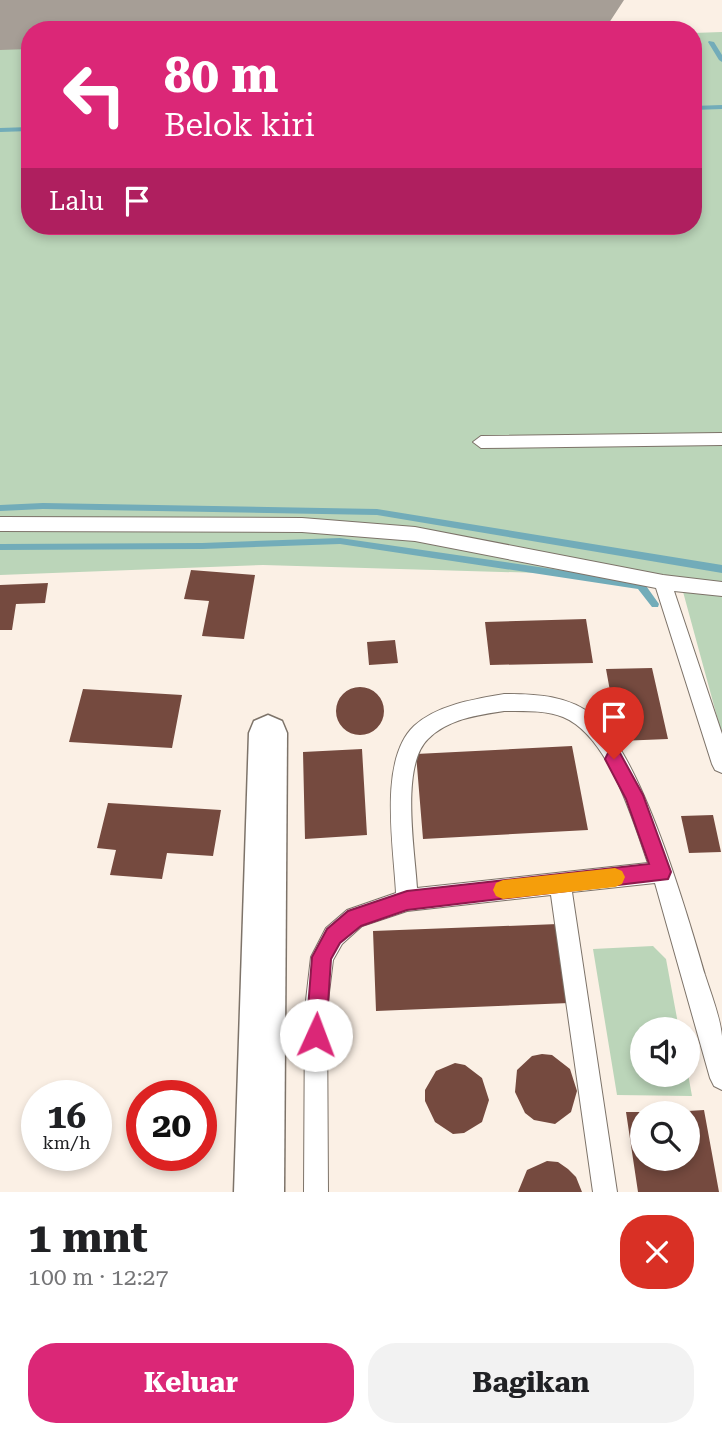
<!DOCTYPE html>
<html lang="id">
<meta charset="utf-8">
<style>
body{margin:0;font-family:"Roboto Serif",serif;background:#f2f2f2;color:#202124;height:100vh;display:flex;flex-direction:column;font-size:26px;white-space:nowrap}
*{box-sizing:border-box;margin:0}
p{font-size:23px;color:#757577}
.icon{flex:none;width:38px;height:38px;fill:none;stroke:currentColor;stroke-width:2;stroke-linecap:round;stroke-linejoin:round}
.map{position:relative;height:1192px;overflow:hidden}
.drawer{display:flex;flex-direction:column;background:#fff;flex:1}
.drawer>*{flex:none}
.top-card{position:absolute;left:21px;top:21px;width:681px;height:214px;border-radius:28px;box-shadow:0 4px 10px #0003;background:#db2777;color:#fff;overflow:hidden}
.buttons{position:absolute;left:630px;top:1017px;display:grid;gap:14px}
.buttons a{display:grid;place-items:center;width:70px;height:70px;border-radius:50%;background:#fff;box-shadow:0 4px 10px #0003;font-size:35px}
.speed{position:absolute;left:21px;top:1080px;display:flex;gap:14px;font-size:35px;font-weight:700;text-align:center}
.speed>*{display:grid;place-content:center;width:91px;height:91px;border-radius:50%;background:#fff;box-shadow:0 4px 10px #0003;line-height:1}
.speed small{font-size:18px;font-weight:400}
.speed .limit{border:10px solid #d22;background:#fff;color:#111}
.pin{position:absolute;display:grid;place-items:center;width:60px;height:60px;color:#fff;margin:-72px -30px;border-radius:50% 50% 50% 0;rotate:-45deg;box-shadow:0 0 7px #0007}
.pin .icon{rotate:45deg}
.me{position:absolute;width:77px;margin:-38px;rotate:2deg;stroke-linejoin:round;filter:drop-shadow(0 0 5px #0008)}
.turn{display:flex;align-items:center;gap:24px;height:147px;padding:0 28px;font-size:32px}
.turn .icon{width:91px;height:91px;stroke-width:2.5}
.turn b{display:block;font-size:49px;line-height:60px}
.then{display:flex;align-items:center;height:66px;padding:0 28px;background:#0003;gap:14px;font-size:26px}
.round{display:grid;place-items:center;flex:none;width:74px;height:74px;border-radius:28px;background:#f2f2f2}
.summary{display:flex;align-items:center;justify-content:space-between;height:119px;padding:0 28px}
h1{font-size:42px;font-weight:700;line-height:52px}
.action{display:flex;gap:14px;margin-top:auto;padding:14px 28px}
.action a{flex:1;height:80px;border-radius:28px;background:#db2777;color:#fff;font-size:28px;font-weight:700;line-height:80px;text-align:center}
.action a+a{background:#f2f2f2;color:#202124}
.map>svg:first-child{display:block}
.green{fill:#bbd5b9}
.lines{fill:none;stroke-linecap:round;stroke-linejoin:round}
.stream{fill:#72acb9;fill-rule:evenodd}
.runway{fill:#a69e96;fill-rule:evenodd}
.building{fill:#754a3f}
.service-casing{stroke:#7d7369;stroke-width:2}
.minor-casing{stroke:#7d7369;stroke-width:3}
.service{fill:#fff;fill-rule:evenodd}
.minor{fill:#fff;fill-rule:evenodd}
.route{fill:#db2777;stroke:#8e194d;stroke-width:2}
.slow{fill:#f59e0b}
</style>
<div class="map">
<svg width="722" height="1192" viewBox="0 0 722 1192">
<rect width="100%" height="100%" fill="#fbf0e5"/>
<path class="green" d="M722 32V735L679 577 263 565 0 575V49L30 48V226H693V33Z
M653 946 666 959 679 1029H642V1074H688L692 1096 617 1095 593 949Z"/>
<g class="lines">
<path class="stream" d="M709 41 714 42 722 55V62L719 60 708 42Z
M722 105V109L693 110V106Z
M30 127V131L0 132V128Z
M43 503 377 509 722 565V573L377 515 43 509 0 511V505Z
M340 538 641 582 644 583 659 604 658 607H652L638 589 340 544 202 549 0 550V544L202 543Z"/>
<path class="runway" d="M0 0H624L607 26 590 30H30V49L0 50Z"/>
</g>
<path class="building" d="M191 570 255 575 244 639 202 636 209 601 184 599Z
M48 583 45 603 16 604 12 630H0V585Z
M586 619 593 663 490 665 485 622Z
M395 640 398 663 369 665 367 642Z
M652 668 668 739 619 741 606 669Z
M336 711a24 24 0 1 1 48 0a24 24 0 1 1-48 0Z
M83 689 182 695 172 748 69 742Z
M572 746 588 830 423 839 416 754Z
M362 749 367 835 305 839 303 752Z
M108 803 221 810 213 856 167 853 162 879 110 875 116 850 97 848Z
M713 815 721 852 689 853 681 816Z
M558 924 569 1003 376 1011 373 931Z
M542 1054 552 1055 570 1069 577 1091 571 1112 555 1124 534 1120 525 1113 515 1092 517 1070 532 1056Z
M455 1063 465 1065 482 1078 489 1100 482 1122 464 1133 453 1134 435 1122 425 1101V1090L436 1071Z
M704 1110 719 1192H638L626 1112H642V1158H688V1111Z
M547 1161 558 1162 568 1169 576 1177 582 1192H518L527 1170Z"/>
<g class="lines">
<defs>
<path id="service" d="M722 433V445L481 448 473 442 481 436Z
M0 517 302 518 415 527 663 575 722 582V596L674 591 722 734V773L715 770 712 764 656 588 415 541 302 532 0 531Z
M504 694C536 694 569 695 595 717 642 757 687 913 705 975 711 994 720 1016 722 1036 722 1054 722 1072 722 1090L714 1086 710 1078 655 883 572 892 617 1192H593L551 895 407 911 362 926 342 944 333 960 327 1009 328 1192H304L305 1009 311 957 326 928 347 910 396 893C394 848 378 760 414 726 437 705 474 699 504 694ZM504 711C524 711 545 710 563 717 609 736 633 820 648 863L417 888C415 851 400 766 428 739 448 719 478 715 504 711Z"/>
<path id="minor" d="M268 715 282 721 287 733 284 1192H234L249 733 254 721Z"/>
</defs>
<use href="#service" class="service-casing"/>
<use href="#minor" class="minor-casing"/>
<use href="#service" class="service"/>
<use href="#minor" class="minor"/>
</g>
<path class="route" d="M614 751 620 753 643 795 671 872 668 879 407 910 361 926 340 943 331 959 326 1035 323 1043 316 1046 309 1043 306 1035 312 957 327 929 348 911 407 891 649 864 626 799 605 759 608 753Z"/>
<path class="slow" d="M615 868 622 871 625 877 622 884 615 887 503 899 496 896 493 890 496 883 503 880Z"/>
</svg>
<div class="buttons">
<a><svg class="icon" aria-label="sound" viewBox="0 0 24 24"><path d="M4 9h4l5-4v14l-5-4H4zM17 9q2 3 0 6"/></svg></a>
<a><svg class="icon" aria-label="search" viewBox="0 0 24 24"><circle cx="10" cy="10" r="6"/><path d="M15 15l6 6"/></svg></a>
</div>
<div class="speed"><div>16<small>km/h</small></div><div class="limit">20</div></div>
<div class="pin" style="left:614px;top:759px;background:#d93025"><svg class="icon" aria-label="arrive" viewBox="0 0 24 24"><path d="M6 21V4h12l-3 4 3 4H6"/></svg></div>
<svg class="me" style="left:316px;top:1035px" viewBox="-20 -20 40 40"><circle r="19" fill="#fff"/><path d="M0-13L10 11 0 6-10 11z" fill="#db2777"/></svg>
<div class="top-card">
<div class="turn"><svg class="icon" aria-label="left" viewBox="0 0 24 24"><path d="M17 20v-9H6M10 6l-5 5 5 5"/></svg><div><b>80 m</b>Belok kiri</div></div>
<div class="then">Lalu<svg class="icon" aria-label="arrive" viewBox="0 0 24 24"><path d="M6 21V4h12l-3 4 3 4H6"/></svg></div>
</div>
</div>
<section class="drawer">
<div class="summary"><div><h1>1 mnt</h1><p>100 m · 12:27</p></div><a class="round" style="background:#d93025;color:#fff"><svg class="icon" aria-label="close" viewBox="0 0 24 24"><path d="M6 6l12 12M18 6L6 18"/></svg></a></div>
<div class="action"><a>Keluar</a><a>Bagikan</a></div>
</section>
